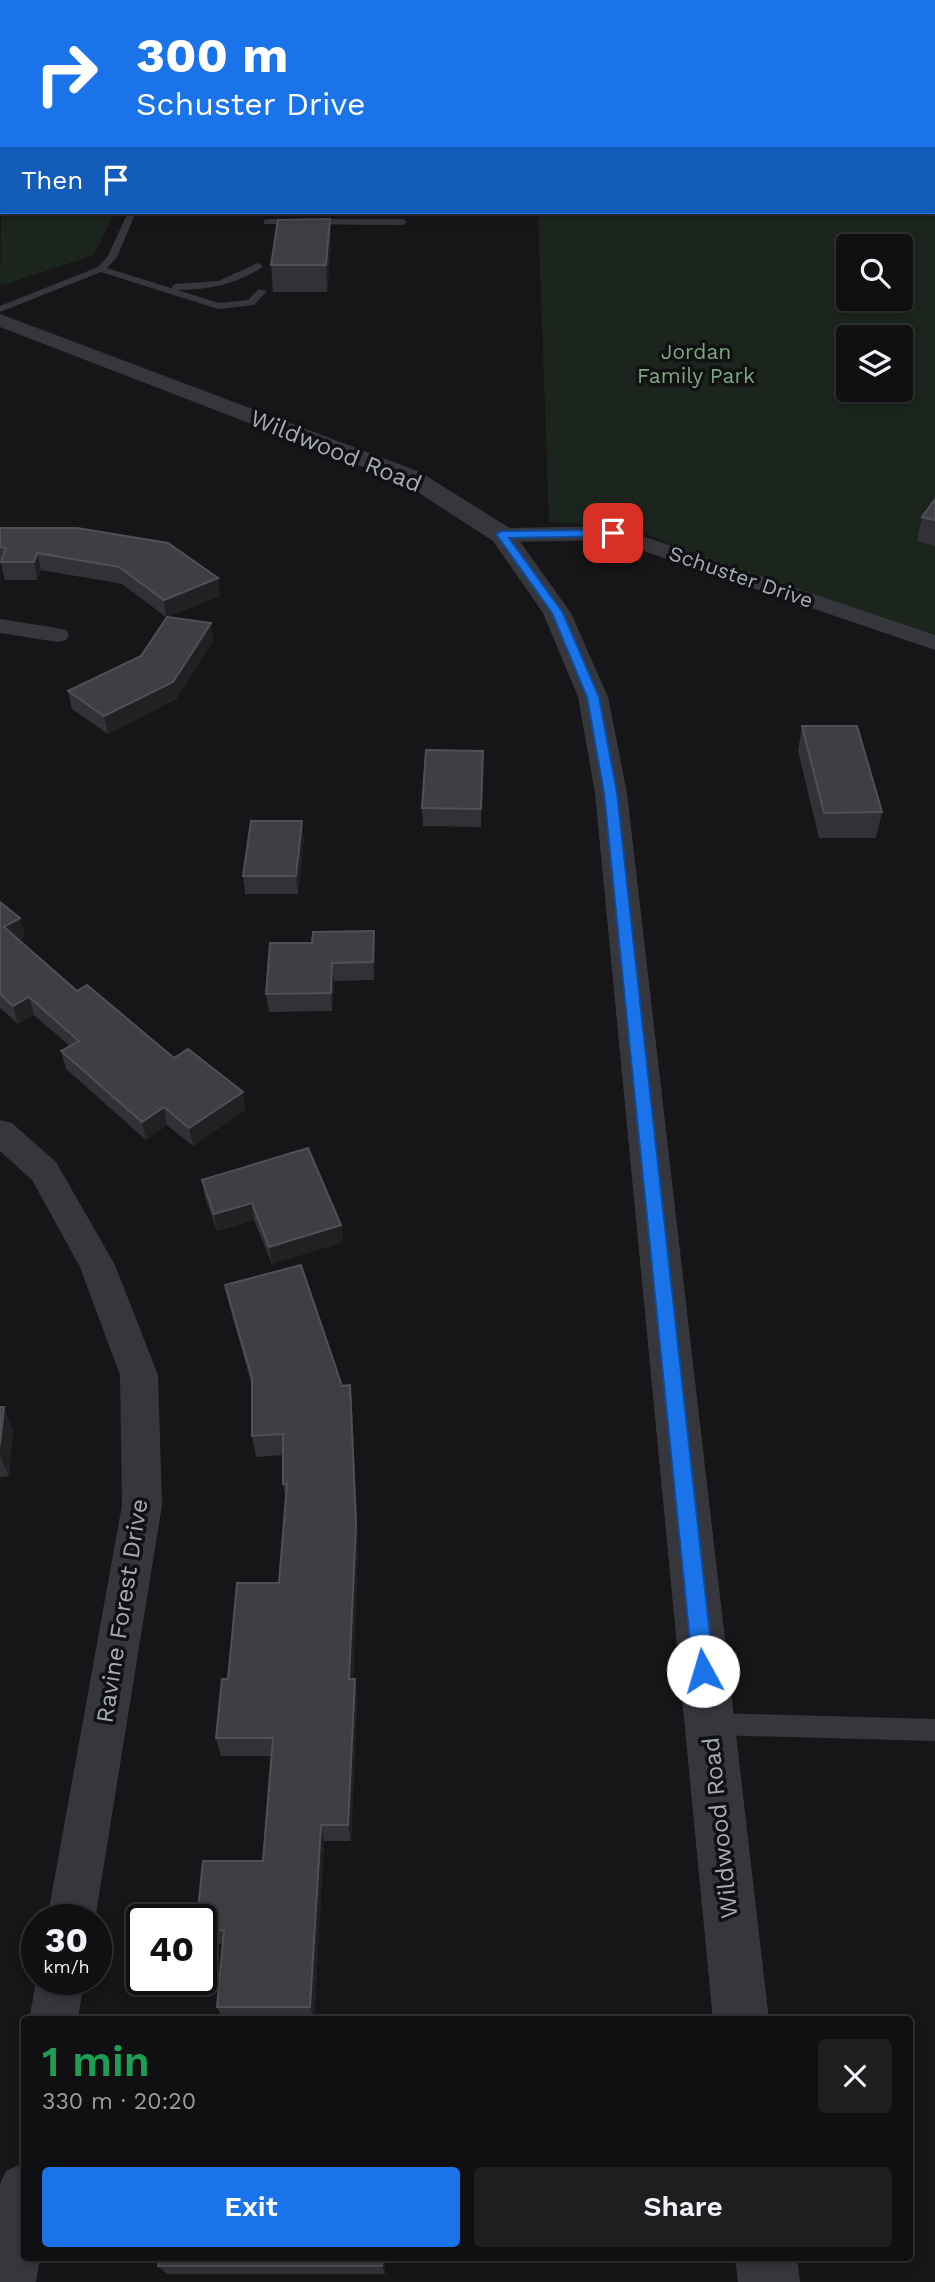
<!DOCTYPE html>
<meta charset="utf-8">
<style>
body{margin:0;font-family:"Work Sans",sans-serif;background:#1e1e20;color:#f1f3f6;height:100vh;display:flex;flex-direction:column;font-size:26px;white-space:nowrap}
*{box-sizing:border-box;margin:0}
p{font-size:23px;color:#9c9d9f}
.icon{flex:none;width:38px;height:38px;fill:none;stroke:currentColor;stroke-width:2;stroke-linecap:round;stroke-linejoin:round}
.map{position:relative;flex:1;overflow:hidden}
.panel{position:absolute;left:21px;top:2016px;width:892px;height:245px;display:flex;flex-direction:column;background:#101012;border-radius:7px;box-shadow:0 4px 10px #0003,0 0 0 2px #303032}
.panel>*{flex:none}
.banner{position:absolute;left:0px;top:0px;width:936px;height:214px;box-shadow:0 4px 10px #0003,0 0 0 2px #303032;background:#1a73e8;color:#fff;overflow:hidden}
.buttons{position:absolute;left:836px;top:234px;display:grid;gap:14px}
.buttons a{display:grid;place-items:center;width:77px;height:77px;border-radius:7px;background:#101012;box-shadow:0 4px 10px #0003,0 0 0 2px #303032;font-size:35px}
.speed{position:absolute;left:21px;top:1904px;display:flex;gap:14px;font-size:35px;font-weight:700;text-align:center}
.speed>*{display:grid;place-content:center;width:91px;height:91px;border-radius:50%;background:#101012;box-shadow:0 4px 10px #0003,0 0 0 2px #303032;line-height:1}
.speed small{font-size:18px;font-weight:400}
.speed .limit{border:4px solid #111;border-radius:10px;background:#fff;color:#111}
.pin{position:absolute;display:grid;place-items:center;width:60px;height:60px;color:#fff;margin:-30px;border-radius:14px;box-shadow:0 4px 10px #0006}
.me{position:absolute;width:77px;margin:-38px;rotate:354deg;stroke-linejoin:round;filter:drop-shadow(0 0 5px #0008)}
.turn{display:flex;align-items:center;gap:24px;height:147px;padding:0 21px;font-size:32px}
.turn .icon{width:91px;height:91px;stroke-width:2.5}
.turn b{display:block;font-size:49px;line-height:60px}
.then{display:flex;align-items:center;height:66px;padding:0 21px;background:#0003;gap:14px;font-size:26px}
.round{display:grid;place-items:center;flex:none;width:74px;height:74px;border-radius:7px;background:#1e1e20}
.head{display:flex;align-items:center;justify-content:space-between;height:119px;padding:0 21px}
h1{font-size:42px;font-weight:600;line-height:52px;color:#1e9e55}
.cta{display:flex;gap:14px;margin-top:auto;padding:14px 21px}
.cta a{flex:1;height:80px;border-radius:7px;background:#1a73e8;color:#fff;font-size:28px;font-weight:600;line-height:80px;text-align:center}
.cta a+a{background:#1e1e20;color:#f1f3f6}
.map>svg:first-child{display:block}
.green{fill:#1b241d;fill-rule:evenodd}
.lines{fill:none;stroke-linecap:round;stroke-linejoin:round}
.service{fill:#36373d;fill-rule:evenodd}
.minor{fill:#36373d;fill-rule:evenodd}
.tertiary{fill:#36373d;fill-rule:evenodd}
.wall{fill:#323236}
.shaded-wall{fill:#212124}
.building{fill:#3e3f44;stroke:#4e5056;stroke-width:2}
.route{fill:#1a73e8;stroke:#114b97;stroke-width:2}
.labels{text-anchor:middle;stroke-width:7;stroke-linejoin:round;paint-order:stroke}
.far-park-label{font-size:21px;fill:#7ba681;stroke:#111113}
.far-street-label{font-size:21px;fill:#a6abb9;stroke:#111113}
.street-label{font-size:24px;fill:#a6abb9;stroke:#111113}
</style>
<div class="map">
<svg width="935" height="2282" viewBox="0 0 935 2282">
<rect width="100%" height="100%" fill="#161618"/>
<path class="green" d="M0 0H497V2H2L0 20Z
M935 21V635L707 559 626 526 549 522 538 212H934ZM849 247H901V299H849ZM849 338H901V390H849Z
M2 154V212H115L94 255 0 286Z"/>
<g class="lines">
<path class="service" d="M128 212H136L117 257 107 268 171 288 175 284 218 281 258 263 263 266 261 268C234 285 208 290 177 290L219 303 248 300 259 289 267 291 254 305 218 309 101 272 0 312V306L98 267 108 256Z
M267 219H403L407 222 403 225 264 224V220Z
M712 1713 935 1719V1741L712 1735 704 1732 701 1724 704 1716Z"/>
<path class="minor" d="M613 526 935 635V650L611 540 502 542 494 540 491 535 494 530 502 528Z
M0 619 57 628 66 630 69 635 66 640 57 642 0 633Z
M0 1120 12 1123 56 1162 115 1265 158 1375 162 1505 95 1920H47L122 1505 120 1375 80 1267 32 1180 0 1151Z
M37 1977V1979H84L78 2020H29Z
M24 2163V2258H40L36 2282H0V2184L6 2171Z"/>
<path class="tertiary" d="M0 314 420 472 511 529 571 613 608 697 627 793 769 2020H713L595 793 578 697 543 613 493 541 402 482 0 327Z
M735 2258H797L800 2282H738Z"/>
</g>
<path class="wall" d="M330 219 331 245 327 292H273L271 265Z
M935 499V546L917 541 922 517Z
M0 528 218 578 220 596 166 617 122 584 41 570 37 580H5L1 564 0 563Z
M211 623 213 641 176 699 108 734 72 709 68 691Z
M802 726 882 812 876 838H819L798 751Z
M483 751 481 827 423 826 422 808Z
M304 838 298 894H245L243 876Z
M0 902 25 936 19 940 77 991 174 1058 243 1092 245 1110 193 1146 167 1125 146 1140 66 1069 61 1051 70 1046 34 1015 18 1024 0 1008Z
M270 943 375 949 374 980 334 981 332 1011 269 1012 266 994Z
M202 1180 341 1225 343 1242 272 1264 254 1220 217 1231 205 1197Z
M225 1285 342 1386 350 1385 352 1407 358 1544 353 1679 357 1697 351 1841H324L314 2020H223L217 2007 223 1944H202L201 1942V1920L263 1861 272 1756H221L216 1738 228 1679 279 1583 286 1500 283 1484V1455L256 1457 252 1436V1386L230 1308Z
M0 1407H4L13 1430 9 1476 0 1477Z
M385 2258V2274H167L158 2266Z"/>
<path class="shaded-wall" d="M330 219 331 245 327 292 326 265Z
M37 553 41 570 37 580 34 562Z
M218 578 220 596 166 617 164 600Z
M211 623 213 641 176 699 108 734 104 716Z
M302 821 304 838 298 894 296 876Z
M20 918 25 936 9 945 4 927Z
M374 931 375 949 374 980 373 962Z
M332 963 334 981 332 1011 331 993Z
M29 997 34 1015 18 1024 13 1006Z
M243 1092 245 1110 193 1146 189 1128Z
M164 1107 167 1125 146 1140 142 1122Z
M252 1203 254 1220 217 1231 214 1214Z
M341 1225 343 1242 272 1264 269 1247Z
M350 1385 352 1407 358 1544 352 1697 349 1679Z
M4 1407 13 1430 9 1476 0 1456Z
M355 1679 357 1697 351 1841 348 1825Z
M321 1825 324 1841 314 2020 310 2007Z
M383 2258H385V2274L382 2266Z"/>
<path class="building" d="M330 219 326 265H271L278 220Z
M935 499V520L922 517Z
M0 528H77L168 543 218 578 164 600 119 567 37 553 34 562H1L6 548 0 547Z
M167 617 211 623 173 682 104 716 68 691 141 656Z
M802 726H857L882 812 824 813Z
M426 750 483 751 481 809 422 808Z
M251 821H302L296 876H243Z
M0 902 20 918 4 927 77 991 87 985 174 1058 188 1049 243 1092 189 1128 164 1107 142 1122 61 1051 79 1041 29 997 13 1006 0 994Z
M374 931 373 962 332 963 331 993 266 994 270 943H312L313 932Z
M308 1148 341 1225 269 1247 252 1203 214 1214 202 1180Z
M301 1265 342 1386 350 1385 356 1523 349 1679H355L348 1825H321L310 2007H217L224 1930H201V1920H197L203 1861H263L273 1738H216L222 1679H228L237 1583H279L287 1484H283V1434L252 1436V1378L225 1285Z
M0 1407H4L0 1444Z
M159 2258H383L382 2266H158Z"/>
<path class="route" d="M613 530 618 533 617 536 509 538 563 613 599 697 617 793 714 1671 711 1678 703 1680 696 1678 693 1671 604 793 587 697 552 613 496 534 502 531Z"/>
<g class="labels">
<g class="far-park-label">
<text x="696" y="359">Jordan<tspan x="696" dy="24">Family Park</tspan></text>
</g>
<g class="far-street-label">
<text transform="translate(741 577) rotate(19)" y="7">Schuster Drive</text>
</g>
<g class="street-label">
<text transform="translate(336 451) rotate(22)" y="8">Wildwood Road</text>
<text transform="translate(122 1611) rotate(-81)" y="8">Ravine Forest Drive</text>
<text transform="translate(720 1828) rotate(-96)" y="8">Wildwood Road</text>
</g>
</g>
</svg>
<div class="buttons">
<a><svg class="icon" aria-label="search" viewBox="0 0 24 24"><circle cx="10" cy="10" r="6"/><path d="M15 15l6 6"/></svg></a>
<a><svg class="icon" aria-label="layers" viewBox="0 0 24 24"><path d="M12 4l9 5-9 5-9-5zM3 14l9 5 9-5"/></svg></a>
</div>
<div class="speed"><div>30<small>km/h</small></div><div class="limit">40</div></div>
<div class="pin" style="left:613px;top:533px;background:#d93025"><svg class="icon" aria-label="arrive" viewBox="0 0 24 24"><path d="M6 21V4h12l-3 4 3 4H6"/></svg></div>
<svg class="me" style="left:703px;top:1671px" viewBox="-20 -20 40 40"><circle r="19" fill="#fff"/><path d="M0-13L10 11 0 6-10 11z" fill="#1a73e8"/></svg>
<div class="banner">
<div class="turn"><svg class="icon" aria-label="right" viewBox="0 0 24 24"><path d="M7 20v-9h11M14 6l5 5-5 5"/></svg><div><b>300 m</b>Schuster Drive</div></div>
<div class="then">Then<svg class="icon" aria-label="arrive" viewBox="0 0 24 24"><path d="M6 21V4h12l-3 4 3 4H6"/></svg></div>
</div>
<section class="panel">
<div class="head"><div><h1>1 min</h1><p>330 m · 20:20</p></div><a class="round"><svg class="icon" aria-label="close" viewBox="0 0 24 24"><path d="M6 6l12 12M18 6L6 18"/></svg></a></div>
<div class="cta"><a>Exit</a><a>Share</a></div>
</section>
</div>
